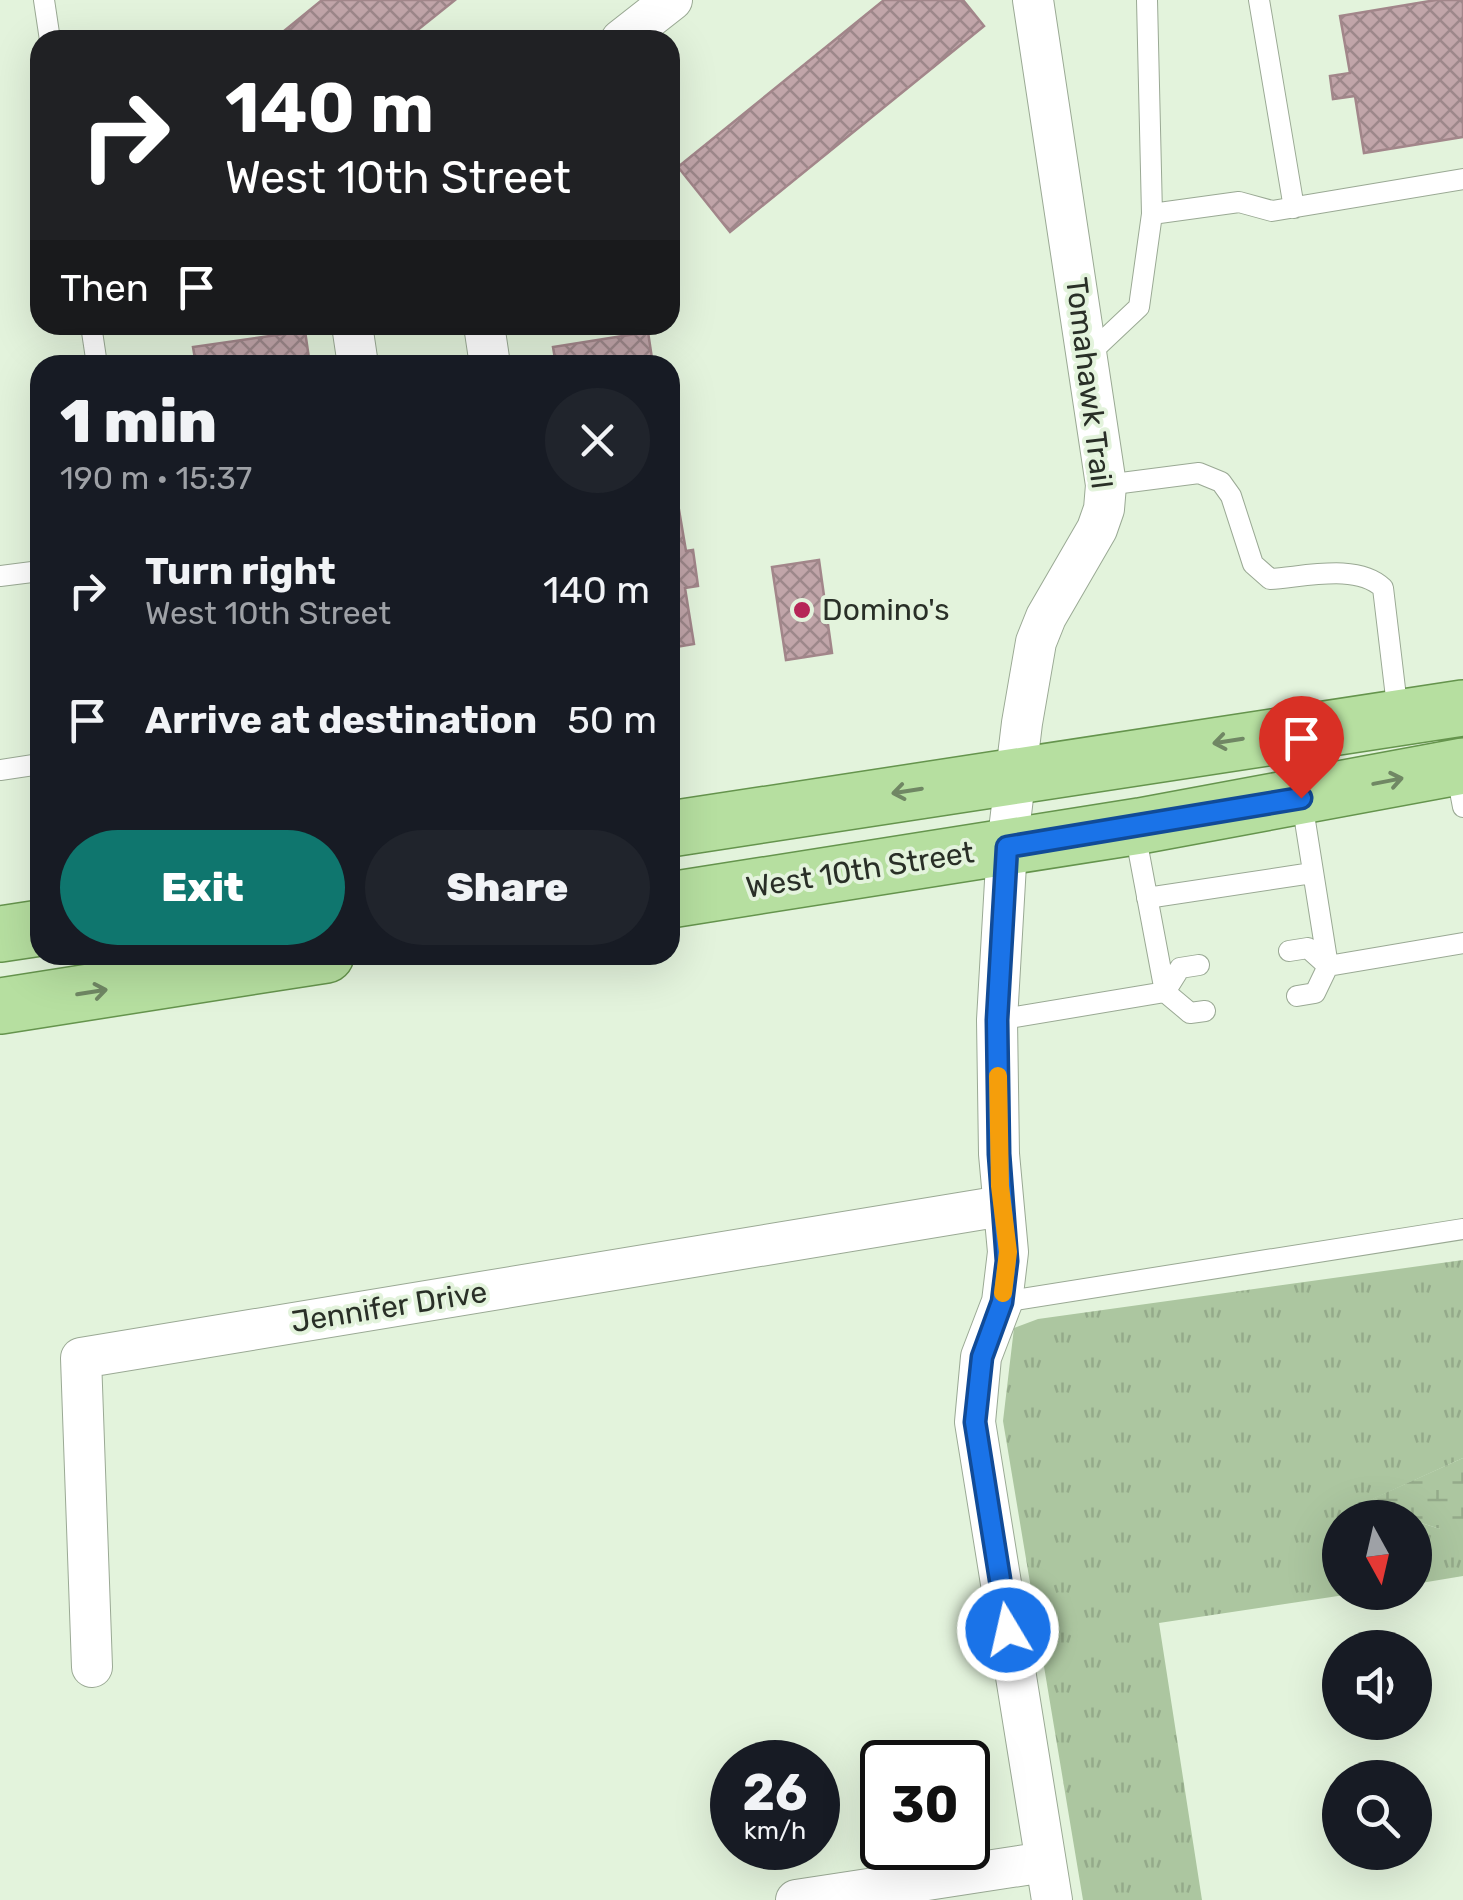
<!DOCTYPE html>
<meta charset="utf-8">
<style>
body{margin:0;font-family:Rubik,sans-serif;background:#20242c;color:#f1f3f6;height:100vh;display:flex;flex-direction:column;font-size:38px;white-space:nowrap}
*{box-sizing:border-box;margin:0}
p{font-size:32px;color:#9ea1a6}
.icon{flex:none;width:55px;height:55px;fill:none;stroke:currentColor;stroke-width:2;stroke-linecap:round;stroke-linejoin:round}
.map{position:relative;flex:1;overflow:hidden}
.panel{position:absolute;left:30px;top:355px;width:650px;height:610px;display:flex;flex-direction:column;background:#171b24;border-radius:30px;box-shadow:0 10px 40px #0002}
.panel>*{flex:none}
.top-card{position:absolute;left:30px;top:30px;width:650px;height:305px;border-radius:30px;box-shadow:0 10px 40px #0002;background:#202124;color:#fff;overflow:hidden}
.needle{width:65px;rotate:172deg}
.fabs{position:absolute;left:1322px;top:1500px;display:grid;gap:20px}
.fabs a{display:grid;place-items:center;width:110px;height:110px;border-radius:50%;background:#171b24;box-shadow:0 10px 40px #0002;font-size:50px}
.speed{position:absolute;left:710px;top:1740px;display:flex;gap:20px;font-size:50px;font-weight:700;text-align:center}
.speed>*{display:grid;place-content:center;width:130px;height:130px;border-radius:50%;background:#171b24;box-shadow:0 10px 40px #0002;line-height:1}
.speed small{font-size:25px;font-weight:400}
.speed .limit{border:5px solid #111;border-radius:15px;background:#fff;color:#111}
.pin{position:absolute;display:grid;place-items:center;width:85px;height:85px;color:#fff;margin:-102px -42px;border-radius:50% 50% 50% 0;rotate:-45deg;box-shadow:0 0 10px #0007}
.pin .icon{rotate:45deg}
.me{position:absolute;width:110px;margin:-55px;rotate:351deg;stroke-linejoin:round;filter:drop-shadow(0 0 8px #0008)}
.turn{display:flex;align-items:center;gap:35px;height:210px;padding:0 30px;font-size:45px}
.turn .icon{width:130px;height:130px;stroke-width:2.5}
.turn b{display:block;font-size:70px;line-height:85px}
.then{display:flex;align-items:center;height:95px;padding:0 30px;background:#0003;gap:20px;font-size:38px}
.round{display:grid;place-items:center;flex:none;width:105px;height:105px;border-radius:52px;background:#20242c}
.summary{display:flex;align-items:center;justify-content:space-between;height:170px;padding:0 30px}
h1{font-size:60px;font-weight:800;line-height:75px}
.primary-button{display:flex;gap:20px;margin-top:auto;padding:20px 30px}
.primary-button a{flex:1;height:115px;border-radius:60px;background:#0f766e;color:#fff;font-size:40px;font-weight:800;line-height:115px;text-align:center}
.primary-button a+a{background:#20242c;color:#f1f3f6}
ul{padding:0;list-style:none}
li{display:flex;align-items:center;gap:30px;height:130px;padding:0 30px}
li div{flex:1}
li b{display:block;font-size:38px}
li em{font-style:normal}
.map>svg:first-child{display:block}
.grass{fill:url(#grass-tufts)}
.wetland{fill:url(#wetland-marsh)}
.building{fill:url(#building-cross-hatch);stroke:#a2868a;stroke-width:2.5}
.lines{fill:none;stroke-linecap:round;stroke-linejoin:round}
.lane-casing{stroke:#9aa994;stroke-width:22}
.street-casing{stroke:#9aa994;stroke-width:42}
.primary-casing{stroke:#65944d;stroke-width:58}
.lane{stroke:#fff;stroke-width:20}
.street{stroke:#fff;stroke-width:40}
.primary{stroke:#b6dfa0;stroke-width:55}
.oneway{stroke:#708764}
.route-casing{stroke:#114b97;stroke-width:25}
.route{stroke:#1a73e8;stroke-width:18}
.slow{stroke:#f59e0b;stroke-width:18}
.poi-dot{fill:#b62757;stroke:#e3f3dc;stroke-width:4}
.labels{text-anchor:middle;stroke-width:8;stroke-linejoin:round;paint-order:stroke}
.street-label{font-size:30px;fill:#292f27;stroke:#e3f3dc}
.poi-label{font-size:30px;fill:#292f27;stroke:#e3f3dc;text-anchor:start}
</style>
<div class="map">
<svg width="1463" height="1900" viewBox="0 0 1463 1900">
<defs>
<pattern id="grass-tufts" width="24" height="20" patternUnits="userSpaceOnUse" patternTransform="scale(2.5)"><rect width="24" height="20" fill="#acc6a0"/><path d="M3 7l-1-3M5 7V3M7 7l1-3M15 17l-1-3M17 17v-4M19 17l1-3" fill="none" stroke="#94aa8a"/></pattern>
<pattern id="wetland-marsh" width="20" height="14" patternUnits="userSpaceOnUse" patternTransform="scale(2.5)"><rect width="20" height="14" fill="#acc6a0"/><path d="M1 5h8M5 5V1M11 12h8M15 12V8" fill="none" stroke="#94aa8a"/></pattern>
<pattern id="building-cross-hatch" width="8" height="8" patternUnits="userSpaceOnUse" patternTransform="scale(2.5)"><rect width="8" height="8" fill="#c1a5a9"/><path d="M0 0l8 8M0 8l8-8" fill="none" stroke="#9d878a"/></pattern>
</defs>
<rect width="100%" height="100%" fill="#e3f3dc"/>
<path class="grass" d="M1463 1260V1458L1364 1503 1405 1517 1340 1518V1592L1358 1593 1159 1623 1202 1900H1083L1003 1421 1014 1328 1038 1319Z
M1415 1521 1440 1529H1463V1576L1415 1584Z"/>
<path class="wetland" d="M1463 1458V1529H1440L1415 1521V1518L1363 1503Z"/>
<path class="building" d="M322 0H455L405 40H273Z
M884 0H963L984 26 730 232 678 167Z
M1436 0H1463V137L1364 153 1355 96 1333 99 1330 76 1350 73 1340 16Z
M305 331 310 365H196L193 347Z
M648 332 653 365H556L553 347Z
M677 498 686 551 693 550 698 586 685 588 694 644 670 648V499Z
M819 560 832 653 786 660 772 567Z"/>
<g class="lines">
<defs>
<path id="lane" d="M44 0 50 40
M1259 0 1294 208
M1152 214 1239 202 1272 211 1463 179
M91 325 97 365
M1087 356 1139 307 1152 214 1147 0
M1106 485 1199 473 1221 482 1231 496 1253 564 1270 579C1304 577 1357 563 1383 588L1398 714
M0 576 40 571
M1292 739 1328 966 1315 993 1297 996
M0 770 40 764
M1456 770 1463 807
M1147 898 1312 873
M1289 951 1308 948 1328 966
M1199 965 1180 968 1165 992 1190 1013 1205 1011
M1328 966 1463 943
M997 1020 1165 992 1134 827
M1002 1302 1463 1229"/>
<path id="street" d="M1033 0 1106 485 1104 509 1097 529 1046 617 1036 642 1022 723 1007 847 997 1020 999 1154 1008 1252 1002 1302 981 1357 975 1422 1052 1900
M621 40 672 0
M352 325 358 365
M484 325 490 365
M92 1667 81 1358 1002 1206
M796 1900 1045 1862"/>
<path id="primary" d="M670 829 1463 708
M670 900 1140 826 1463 766
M0 934 40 928
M0 1006 326 955"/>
</defs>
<use href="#lane" class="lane-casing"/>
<use href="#street" class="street-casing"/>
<use href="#primary" class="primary-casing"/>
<use href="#lane" class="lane"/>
<use href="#street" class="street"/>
<use href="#primary" class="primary"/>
</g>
<defs><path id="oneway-shaft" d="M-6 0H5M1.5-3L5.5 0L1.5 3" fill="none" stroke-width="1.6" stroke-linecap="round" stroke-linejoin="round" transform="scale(2.5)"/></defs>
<g class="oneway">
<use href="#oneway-shaft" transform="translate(1228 741) rotate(171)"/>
<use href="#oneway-shaft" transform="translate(1388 781) rotate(-11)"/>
<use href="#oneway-shaft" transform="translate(907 791) rotate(171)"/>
<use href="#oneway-shaft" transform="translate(92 992) rotate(-9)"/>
</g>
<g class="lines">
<defs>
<path id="route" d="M1008 1630 975 1422 982 1357 1002 1302 1007 1261 999 1154 997 1020 1007 847 1301 798"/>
</defs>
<use href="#route" class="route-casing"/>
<use href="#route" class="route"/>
<path class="slow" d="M998 1076 1000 1186 1008 1252 1003 1293"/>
</g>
<circle class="poi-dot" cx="802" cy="610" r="10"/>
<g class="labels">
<g class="street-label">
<text transform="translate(1089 383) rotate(83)" y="10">Tomahawk Trail</text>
<text transform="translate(860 870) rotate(-9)" y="10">West 10th Street</text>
<text transform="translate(389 1307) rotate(-9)" y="10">Jennifer Drive</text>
</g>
<g class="poi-label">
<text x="822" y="620">Domino's</text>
</g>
</g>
</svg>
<div class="fabs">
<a><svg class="needle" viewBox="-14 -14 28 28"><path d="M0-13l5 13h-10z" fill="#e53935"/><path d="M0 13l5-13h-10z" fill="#9ea1a6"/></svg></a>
<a><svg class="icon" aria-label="sound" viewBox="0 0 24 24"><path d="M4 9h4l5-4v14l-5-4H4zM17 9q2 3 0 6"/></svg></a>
<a><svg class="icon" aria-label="search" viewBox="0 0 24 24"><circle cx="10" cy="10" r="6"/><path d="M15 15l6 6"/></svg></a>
</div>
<div class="speed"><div>26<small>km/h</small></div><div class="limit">30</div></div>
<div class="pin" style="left:1301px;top:798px;background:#d93025"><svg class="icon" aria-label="arrive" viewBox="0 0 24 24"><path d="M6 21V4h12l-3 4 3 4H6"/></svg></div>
<svg class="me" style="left:1008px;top:1630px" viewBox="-20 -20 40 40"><circle r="17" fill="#1a73e8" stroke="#fff" stroke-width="3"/><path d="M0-11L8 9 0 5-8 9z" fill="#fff"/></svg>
<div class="top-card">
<div class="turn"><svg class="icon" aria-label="right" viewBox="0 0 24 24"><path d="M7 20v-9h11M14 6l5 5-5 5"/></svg><div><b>140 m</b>West 10th Street</div></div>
<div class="then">Then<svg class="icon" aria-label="arrive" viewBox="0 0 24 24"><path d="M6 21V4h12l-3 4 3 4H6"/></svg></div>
</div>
<section class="panel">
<div class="summary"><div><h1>1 min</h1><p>190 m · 15:37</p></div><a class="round"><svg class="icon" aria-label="close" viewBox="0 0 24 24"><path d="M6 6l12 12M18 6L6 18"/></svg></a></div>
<ul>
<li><svg class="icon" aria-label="right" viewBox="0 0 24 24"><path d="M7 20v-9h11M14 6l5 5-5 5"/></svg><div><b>Turn right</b><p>West 10th Street</p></div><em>140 m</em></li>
<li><svg class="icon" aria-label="arrive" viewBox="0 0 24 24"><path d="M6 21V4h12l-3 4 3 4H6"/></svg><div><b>Arrive at destination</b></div><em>50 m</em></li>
</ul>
<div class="primary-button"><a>Exit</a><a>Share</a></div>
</section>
</div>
